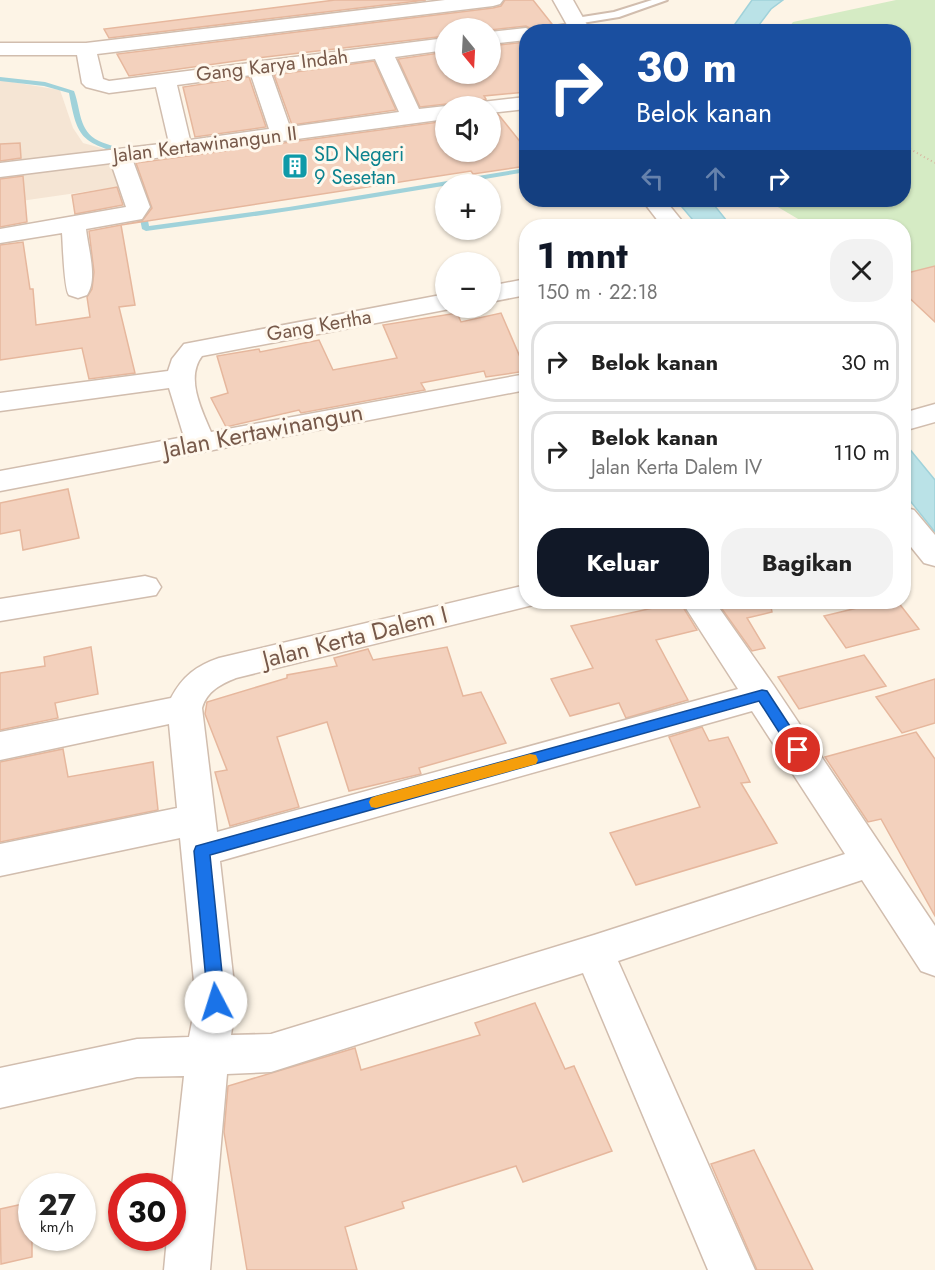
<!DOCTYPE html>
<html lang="id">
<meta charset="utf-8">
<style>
body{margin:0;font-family:Jost,sans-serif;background:#f2f2f2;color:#222;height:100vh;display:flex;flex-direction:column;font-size:22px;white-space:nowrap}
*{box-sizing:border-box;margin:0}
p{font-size:20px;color:#767676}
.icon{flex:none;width:33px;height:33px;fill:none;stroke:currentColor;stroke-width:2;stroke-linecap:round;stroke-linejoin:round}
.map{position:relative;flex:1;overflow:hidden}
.details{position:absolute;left:519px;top:219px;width:392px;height:390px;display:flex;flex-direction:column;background:#fff;border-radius:24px;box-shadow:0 2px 4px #0004}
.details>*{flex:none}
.hud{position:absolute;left:519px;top:24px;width:392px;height:183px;border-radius:24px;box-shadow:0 2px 4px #0004;background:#1a4fa0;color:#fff;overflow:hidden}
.needle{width:39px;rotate:162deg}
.fabs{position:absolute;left:435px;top:18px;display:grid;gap:12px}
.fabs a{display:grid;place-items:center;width:66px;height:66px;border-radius:50%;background:#fff;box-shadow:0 2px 4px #0004;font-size:30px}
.speed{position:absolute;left:18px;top:1173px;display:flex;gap:12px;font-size:30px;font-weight:700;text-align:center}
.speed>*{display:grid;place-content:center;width:78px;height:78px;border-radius:50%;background:#fff;box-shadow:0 2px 4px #0004;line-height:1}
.speed small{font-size:15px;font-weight:400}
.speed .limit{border:9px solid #d22;background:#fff;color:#111}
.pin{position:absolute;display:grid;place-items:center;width:51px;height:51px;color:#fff;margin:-26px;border:3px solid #fff;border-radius:50%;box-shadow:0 2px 6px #0007}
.me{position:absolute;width:66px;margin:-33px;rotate:355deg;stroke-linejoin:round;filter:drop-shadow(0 0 4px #0008)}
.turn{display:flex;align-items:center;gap:21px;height:126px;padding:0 18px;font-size:27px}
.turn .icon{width:78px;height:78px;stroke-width:2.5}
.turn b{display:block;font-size:42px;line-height:51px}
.lanes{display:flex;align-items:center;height:57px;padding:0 18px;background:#0003;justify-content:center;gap:30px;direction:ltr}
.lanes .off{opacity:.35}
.round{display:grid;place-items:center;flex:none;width:63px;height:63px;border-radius:24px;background:#f2f2f2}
.headline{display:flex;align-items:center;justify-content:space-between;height:102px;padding:0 18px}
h1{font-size:36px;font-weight:700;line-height:45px;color:#111827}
.button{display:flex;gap:12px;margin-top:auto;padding:12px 18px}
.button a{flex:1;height:69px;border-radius:24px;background:#111827;color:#fff;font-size:24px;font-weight:700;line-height:69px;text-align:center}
.button a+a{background:#f2f2f2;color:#222}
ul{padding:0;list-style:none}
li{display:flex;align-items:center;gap:18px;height:81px;margin:0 12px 9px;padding:0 6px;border:3px solid #e0e0e0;border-radius:24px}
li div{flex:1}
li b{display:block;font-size:22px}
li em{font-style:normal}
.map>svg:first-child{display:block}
.residential{fill:#f5e5d4}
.green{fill:#d5ebc4}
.water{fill:#bae2e7;stroke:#a0d2da;stroke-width:1.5}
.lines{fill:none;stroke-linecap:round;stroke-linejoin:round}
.stream{fill:#a0d2da;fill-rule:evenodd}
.building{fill:#f3d1bd;stroke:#e6b79d;stroke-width:1.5}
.service-casing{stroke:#d1bdae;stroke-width:4}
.minor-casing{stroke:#d1bdae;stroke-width:3}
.tertiary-casing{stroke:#d1bdae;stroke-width:3}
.path{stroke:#d9b5a0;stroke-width:2;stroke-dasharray:1 3;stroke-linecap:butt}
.service{fill:#fff;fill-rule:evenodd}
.minor{fill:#fff;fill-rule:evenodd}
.tertiary{fill:#fff;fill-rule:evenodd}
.route{fill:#1a73e8;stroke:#114b97;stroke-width:1.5}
.slow{fill:#f59e0b}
.labels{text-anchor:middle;stroke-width:6;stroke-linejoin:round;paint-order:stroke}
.far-street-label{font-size:20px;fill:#77594a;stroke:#fff8ed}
.far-culture-label{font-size:20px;fill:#0d838f;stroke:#fff8ed;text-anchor:start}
.street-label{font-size:24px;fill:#77594a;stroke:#fff8ed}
</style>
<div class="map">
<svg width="935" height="1270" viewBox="0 0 935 1270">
<rect width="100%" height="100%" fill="#fdf4e6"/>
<path class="residential" d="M0 80 60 90 73 128 83 143 112 151 125 186 0 204Z"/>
<path class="green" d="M896 0H935V268L903 277V226H810L766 200H903V32L778 31 787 30 793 22Z"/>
<path class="water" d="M752 0H783L771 9 756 29 757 31H730Z
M676 200H710L731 226H698Z
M903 441 935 480V532L903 492Z"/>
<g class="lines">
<path class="stream" d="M0 77 45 82 74 91C81 109 78 131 99 141 108 145 119 147 127 152L123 154C80 142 77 136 69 93L44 86 0 81Z
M526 168V172C400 193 274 215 146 231L142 229 137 204 141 202 145 204 149 226 289 207Z"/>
</g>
<path class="building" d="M335 0H426L109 38 104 29Z
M505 0H533L552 24 542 26 537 32 526 26 490 30 446 28V36L257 58 129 76 117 54 493 8 501 6Z
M526 42V92L484 96 486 99 480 101 478 106H448L446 104 420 107 398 59 446 52V74H490V46Z
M374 61 396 110 292 125 274 75Z
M249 77 266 127 195 137 183 87Z
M498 114 526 149V166L473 174 471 171 121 225 135 305 119 307 135 373 89 379 82 348 0 360V245L23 242 30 289H33L36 325 90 317 87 297 92 289 94 272 89 231 142 221 152 208 136 163 446 121V152H490V115Z
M20 143 21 158 0 161V144Z
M23 176 27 222 0 227V179Z
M117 187 123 205 75 214 72 195Z
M935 266V322L903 292V274Z
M457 313 461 322 501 313 526 371 486 377 484 371 421 383 425 390 301 413 299 410 226 427 211 398 228 393 217 356 259 349 260 352 319 340 333 370 397 358 383 325Z
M68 489 79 538 23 550 20 530 0 534V503Z
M680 602 697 630 656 640 688 700 626 718 619 703 570 716 551 679 593 668 571 626Z
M717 602H770L772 612 747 618 765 648 752 651Z
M882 602H898L919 629 846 648 824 616Z
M91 647 98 694 55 703 58 718 0 730V673L45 666 44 657Z
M447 647 463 696 481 692 506 743 419 768 421 774 349 791 327 722 277 737 299 807 230 826 215 772 227 770 205 714 207 702 287 678V675L337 666 334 658 368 649 373 660Z
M864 655 886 686 799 709 778 677Z
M935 679V723L902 733 876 697Z
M702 727 709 741 728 737 750 782 741 783 777 843 636 885 610 833 700 807 669 737Z
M916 732 935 759V916L881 819 868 822 825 757Z
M63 749 68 777 153 762 158 810 0 842V762Z
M535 1003 565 1069 574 1066 612 1151 523 1182 516 1166 402 1202 404 1208 345 1227 357 1270H247L224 1132 228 1086 355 1048 361 1070 480 1035 475 1023Z
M754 1150 813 1270H757L711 1164Z
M32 1202V1257L1 1264 0 1209Z"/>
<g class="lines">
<defs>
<path id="service" d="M652 0H667L619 17 576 24 571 21 576 18 614 12Z"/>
<path id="minor" d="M445 0H503L500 4 493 6 97 54 103 79 109 81 250 63 258 60 263 61 446 38V50L395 57 419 109 446 106H450H446V119L133 161 150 207 142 219 86 229C88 248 98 279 87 295L78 298 69 295C64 289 63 245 62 233L0 243V229L126 207 111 163 0 177V163L169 143 156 87 109 93 86 87 82 83 77 55H0V43H86ZM375 59 399 112 290 127 271 73ZM251 75 269 129 190 140 177 85Z
M580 22 587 24 590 28 588 32H539L542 28Z
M526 28 534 32H526V40L490 44V32Z
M526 97V109L490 113V106H480L482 102Z
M526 279V295L490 302V286Z
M446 294V308H455L202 356C185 378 202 411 211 432L526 374V390L0 491V471L184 437 169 388 0 411V393L168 371 172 359 184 344Z
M145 576 156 579 161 587 156 595 0 621V599Z
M526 585V602H539L537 604 236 678C221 684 207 691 202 708L217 832 738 689 682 602H715L774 686 935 926V976L921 971 862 880 618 961 755 1270H708L583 973 271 1072 227 1074 210 1270H164L167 1238H172V1186L184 1076 137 1077 0 1108V1068L137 1039 189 1037 196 1002 180 838 0 876V844L177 808 169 724 0 760V732L171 698C183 676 196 666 219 658ZM752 711 845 854 594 935 271 1034 231 1035 236 1002 220 861Z"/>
<path id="tertiary" d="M553 0H573L591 32H571Z
M642 200H665L686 226H662Z
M935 404V422L903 431V413Z
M903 507 914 510 935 535V566L924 563 903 537Z"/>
</defs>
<use href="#service" class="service-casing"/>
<use href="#minor" class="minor-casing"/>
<use href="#tertiary" class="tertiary-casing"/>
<path class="path" d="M903 145 935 163"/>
<use href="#service" class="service"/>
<use href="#minor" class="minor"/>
<use href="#tertiary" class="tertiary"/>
</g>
<path class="route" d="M762 690 767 691 803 746 806 750 803 754H793L759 701 210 855 225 1002 222 1007 216 1009 210 1007 208 1002 194 851 196 846Z"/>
<path class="slow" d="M530 754 536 755 538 760 536 764 376 808 371 807 369 802 371 798 376 796Z"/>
<defs>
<symbol id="building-square" viewBox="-11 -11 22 22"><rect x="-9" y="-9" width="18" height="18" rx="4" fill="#0f9aa8" stroke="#fff8ed"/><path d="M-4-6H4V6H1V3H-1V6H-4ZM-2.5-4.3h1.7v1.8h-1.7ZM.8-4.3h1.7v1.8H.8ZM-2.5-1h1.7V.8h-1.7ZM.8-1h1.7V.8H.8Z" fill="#fff"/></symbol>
</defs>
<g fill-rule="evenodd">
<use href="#building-square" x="280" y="151" width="30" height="30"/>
</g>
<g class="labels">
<g class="far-street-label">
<text transform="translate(272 65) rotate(-7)" y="7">Gang Karya Indah</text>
<text transform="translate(205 144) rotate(-7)" y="7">Jalan Kertawinangun II</text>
<text transform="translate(319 325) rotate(-10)" y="7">Gang Kertha</text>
</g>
<g class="far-culture-label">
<text x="314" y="161">SD Negeri<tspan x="314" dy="23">9 Sesetan</tspan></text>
</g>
<g class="street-label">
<text transform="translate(263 431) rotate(-11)" y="8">Jalan Kertawinangun</text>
<text transform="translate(355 637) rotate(-14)" y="8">Jalan Kerta Dalem I</text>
</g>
</g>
</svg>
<div class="fabs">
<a><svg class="needle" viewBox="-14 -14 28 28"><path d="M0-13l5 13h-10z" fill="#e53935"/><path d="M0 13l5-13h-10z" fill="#767676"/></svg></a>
<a><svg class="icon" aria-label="sound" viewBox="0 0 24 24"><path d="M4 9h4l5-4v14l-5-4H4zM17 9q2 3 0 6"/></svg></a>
<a>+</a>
<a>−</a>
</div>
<div class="speed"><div>27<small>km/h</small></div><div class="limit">30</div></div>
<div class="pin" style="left:798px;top:750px;background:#d93025"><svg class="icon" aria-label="arrive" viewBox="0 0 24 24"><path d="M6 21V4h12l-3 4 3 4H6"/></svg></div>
<svg class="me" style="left:216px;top:1002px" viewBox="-20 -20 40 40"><circle r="19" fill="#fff"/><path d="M0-13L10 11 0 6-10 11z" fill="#1a73e8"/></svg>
<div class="hud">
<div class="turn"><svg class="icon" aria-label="right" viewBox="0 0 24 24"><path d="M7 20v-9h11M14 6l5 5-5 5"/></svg><div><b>30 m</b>Belok kanan</div></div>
<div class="lanes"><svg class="icon off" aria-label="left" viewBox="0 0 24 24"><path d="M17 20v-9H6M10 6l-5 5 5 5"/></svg><svg class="icon off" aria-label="ahead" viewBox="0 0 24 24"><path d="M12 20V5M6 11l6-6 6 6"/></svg><svg class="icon" aria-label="right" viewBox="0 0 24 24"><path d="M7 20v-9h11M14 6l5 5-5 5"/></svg></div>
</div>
<section class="details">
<div class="headline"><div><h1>1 mnt</h1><p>150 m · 22:18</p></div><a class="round"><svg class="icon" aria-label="close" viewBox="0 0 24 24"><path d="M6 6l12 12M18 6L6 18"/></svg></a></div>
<ul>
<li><svg class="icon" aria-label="right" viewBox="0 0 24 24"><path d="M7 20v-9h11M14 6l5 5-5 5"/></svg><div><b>Belok kanan</b></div><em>30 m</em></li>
<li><svg class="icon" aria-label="right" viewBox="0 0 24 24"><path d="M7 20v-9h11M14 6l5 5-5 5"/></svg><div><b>Belok kanan</b><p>Jalan Kerta Dalem IV</p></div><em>110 m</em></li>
</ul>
<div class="button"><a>Keluar</a><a>Bagikan</a></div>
</section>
</div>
